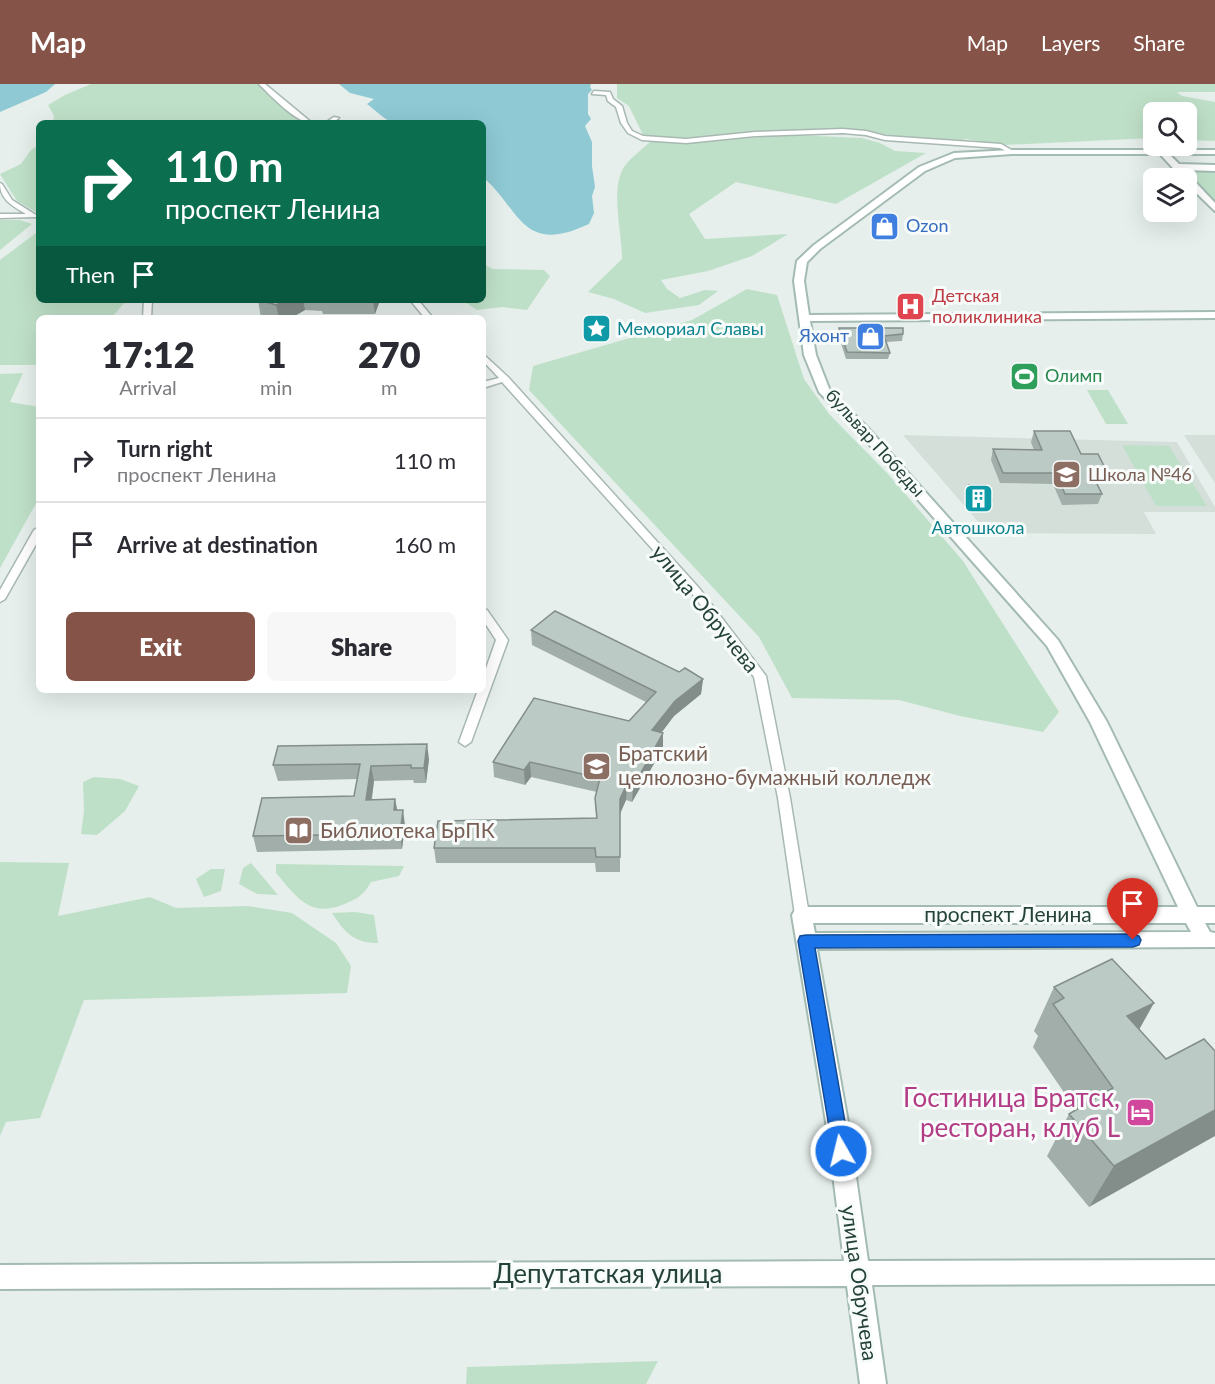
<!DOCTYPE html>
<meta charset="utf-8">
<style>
body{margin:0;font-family:Lato,sans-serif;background:#f7f7f7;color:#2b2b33;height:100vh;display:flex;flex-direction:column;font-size:22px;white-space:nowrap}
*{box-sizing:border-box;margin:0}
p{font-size:20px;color:#7c7c81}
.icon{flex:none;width:33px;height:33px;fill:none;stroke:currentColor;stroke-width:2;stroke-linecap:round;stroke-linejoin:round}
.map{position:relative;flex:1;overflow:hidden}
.details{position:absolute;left:36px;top:231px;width:450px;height:378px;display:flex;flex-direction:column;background:#fff;border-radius:9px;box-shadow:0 6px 24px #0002}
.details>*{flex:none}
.banner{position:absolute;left:36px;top:36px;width:450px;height:183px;border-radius:9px;box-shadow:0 6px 24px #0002;background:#0b6e4f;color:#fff;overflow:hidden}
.buttons{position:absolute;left:1143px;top:18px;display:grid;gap:12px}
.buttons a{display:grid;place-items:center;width:54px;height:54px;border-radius:9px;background:#fff;box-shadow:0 6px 24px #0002;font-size:30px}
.pin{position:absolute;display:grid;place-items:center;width:51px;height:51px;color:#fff;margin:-62px -26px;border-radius:50% 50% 50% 0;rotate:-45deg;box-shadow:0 0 6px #0007}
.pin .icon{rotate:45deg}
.me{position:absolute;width:66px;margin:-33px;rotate:352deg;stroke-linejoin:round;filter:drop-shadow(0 0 4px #0008)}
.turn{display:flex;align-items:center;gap:21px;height:126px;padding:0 30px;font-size:27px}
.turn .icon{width:78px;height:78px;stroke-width:2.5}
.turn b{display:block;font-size:42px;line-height:51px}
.then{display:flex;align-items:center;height:57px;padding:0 30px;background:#0003;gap:12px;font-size:22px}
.eta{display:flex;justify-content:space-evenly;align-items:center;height:102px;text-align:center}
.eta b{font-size:36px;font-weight:800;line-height:42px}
.action{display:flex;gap:12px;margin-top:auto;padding:12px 30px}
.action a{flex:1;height:69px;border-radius:9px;background:#855347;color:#fff;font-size:24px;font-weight:800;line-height:69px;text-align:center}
.action a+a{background:#f7f7f7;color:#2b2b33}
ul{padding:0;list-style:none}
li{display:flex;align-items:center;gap:18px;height:84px;padding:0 30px;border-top:2px solid #e1e1e2}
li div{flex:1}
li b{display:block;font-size:22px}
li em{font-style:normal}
header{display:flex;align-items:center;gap:36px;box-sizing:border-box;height:84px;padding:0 30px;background:#855347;color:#fff}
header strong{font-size:28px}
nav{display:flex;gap:33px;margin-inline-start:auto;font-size:21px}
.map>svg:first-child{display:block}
.built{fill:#d4dfda}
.green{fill:#bfe0c8}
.water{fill:#8ec9d4}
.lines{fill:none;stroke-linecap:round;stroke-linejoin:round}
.street-casing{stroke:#a8b8b2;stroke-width:3}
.secondary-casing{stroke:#a4bbb3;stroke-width:4}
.street{fill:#fff;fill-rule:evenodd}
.secondary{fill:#fff;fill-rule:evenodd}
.wall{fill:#a1aea9}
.shaded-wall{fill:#838d89}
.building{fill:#bbcac4;stroke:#838d89;stroke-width:1.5}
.route{fill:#1a73e8;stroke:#114b97;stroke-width:1.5}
.labels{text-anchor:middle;stroke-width:6;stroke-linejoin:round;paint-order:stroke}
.far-shop-label{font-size:18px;fill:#366cbe;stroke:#f7fbf9;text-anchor:start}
.far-health-label{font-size:18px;fill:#be3a42;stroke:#f7fbf9;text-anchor:start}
.far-culture-label{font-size:18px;fill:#0d838f;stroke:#f7fbf9;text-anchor:start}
.far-leisure-label{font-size:18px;fill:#27864d;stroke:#f7fbf9;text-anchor:start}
.far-street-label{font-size:18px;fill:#24423a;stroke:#f7fbf9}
.far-education-label{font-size:18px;fill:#785e54;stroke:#f7fbf9;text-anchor:start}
.street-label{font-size:21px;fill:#24423a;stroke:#f7fbf9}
.education-label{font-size:21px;fill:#785e54;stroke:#f7fbf9;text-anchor:start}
.near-hotel-label{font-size:26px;fill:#b23c85;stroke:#f7fbf9;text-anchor:end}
.near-street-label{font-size:26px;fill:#24423a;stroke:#f7fbf9}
</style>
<header>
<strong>Map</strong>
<nav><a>Map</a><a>Layers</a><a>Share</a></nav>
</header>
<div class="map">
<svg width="1215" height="1300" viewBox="0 0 1215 1300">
<rect width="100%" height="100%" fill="#e6efeb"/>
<path class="built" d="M903 351 1177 358 1215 423V428H1144L1156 450 988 449Z
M1184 351H1215V399Z"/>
<path class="green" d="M91 0H259L303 39H53L54 32 48 21 65 11Z
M617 0H1215V8H1177L1182 12 1215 18V57L1187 56 1186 28H1154L1153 54 1004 61 966 55 955 58 835 45 706 54 650 53 643 51 629 22 617 14Z
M793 51 862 54 880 59 895 67 926 69 836 120 736 98 689 130 705 155 788 150 752 172 708 187 661 196 667 205 680 214 705 206 718 207 699 221 645 229 614 215 588 208 622 175C622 149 610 104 624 83 631 73 643 65 651 57 698 61 745 53 793 51Z
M39 61V130L17 117 0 90 21 80 31 66Z
M1181 85H1212L1215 88V120Z
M0 136H20L32 140 0 166Z
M36 149H39V216H127L111 234H39V281H0V176Z
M483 180 493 185 544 186 550 192 527 226 503 223 477 226 462 216H483Z
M747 205 777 211 804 295 829 330 888 390 963 477 1059 628 1043 648 960 632 899 616 792 614 759 553 529 306 533 282 692 236Z
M23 289 10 318 39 323V414L0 484V290Z
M1087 306H1108L1128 340H1106Z
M1122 361 1169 362 1207 422H1156Z
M94 693 120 695 139 702 125 727 97 751 81 750 84 727 83 698Z
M0 778 69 779 58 832 150 813 176 824 248 822 292 829 336 859 351 882 347 909 84 916 40 1034 6 1038 0 1052Z
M251 779 278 811 257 810 239 800 243 784Z
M276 780 404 782 399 792 371 798C363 812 357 815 342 821 309 834 295 811 276 789Z
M211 785H225L221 807 204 813 196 795Z
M355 828 374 831 378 859C354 859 345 849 332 829Z
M658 1277 646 1300H466L467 1283Z"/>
<path class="water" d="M0 0H55L46 8 0 28Z
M339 0H591L590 3 592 6 588 10V30L591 35 585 42 592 58V82L595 103 592 112 594 129 589 140C522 171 522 128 483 93V39H393C383 34 376 27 367 20L374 15 350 9Z"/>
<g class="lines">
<defs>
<path id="street" d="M259 0H265L312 39C296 39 271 12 259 0Z
M594 7 610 8 613 15 622 22 627 39 632 47 643 52 686 55 755 48 843 45 866 47 885 52 1001 60 1015 68 1010 69 1000 64 885 56 866 51 843 49 755 52 686 59 642 56 628 49 621 39 616 23 608 17 606 11 592 10Z
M334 33 339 34 332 39H325Z
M0 99 2 100 12 116 36 131V133L0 134V130H26C13 122 0 116 0 99Z
M144 216H152L151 234H143Z
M410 216H418L433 234H425Z
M483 270 508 293 699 504 766 592 790 714 809 831 807 835 802 837 797 835 795 831 778 714 754 593 691 508 502 298 483 304V298L499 294 483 277Z
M39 443V455L5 515 0 518V506L34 446Z
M483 525 487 526 508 556 471 658 465 662 459 658 478 606H483V593L496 556 483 536Z"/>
<path id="secondary" d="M1012 66H1215V70H1169L1179 80 1215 81V87L1184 86 1215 119V127L1186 99V94H1182L1160 70H1012L955 74 925 87 820 165 807 178 804 197 809 231 1215 228V234L810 237 816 271 830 307 868 344 1058 556 1107 638 1197 823H1215V839H1205L1210 848 1215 849V863L817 865 849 1044 868 1177 1215 1176V1200L872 1201 886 1300H860L847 1202 0 1205V1181L844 1177 827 1044 792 831 795 826 802 823H1178L1090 638 1047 562 860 350 819 308 804 271 794 197 797 177 814 161 919 83 954 69ZM813 839H1186L1191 848 815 849Z"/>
</defs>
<use href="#street" class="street-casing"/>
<use href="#secondary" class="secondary-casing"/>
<use href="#street" class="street"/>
<use href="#secondary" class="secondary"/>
</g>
<path class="wall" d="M258 216H379V219L375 230H323L322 227 305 226 291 234H261Z
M839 244 903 250 902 257 886 258 890 269 888 275H846L838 250Z
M1013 281 1033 292 1031 298H1016L1011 288Z
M1034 347 1081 370 1105 384 1102 394H1094L1102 410 1098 420 1062 421 1053 400 1000 399 991 376 993 365 1034 366 1031 358Z
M969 401 992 416 990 423H973L967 408Z
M531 546 703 595 701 610 674 632 661 649 663 664 632 718 626 716 620 729V788H596L595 779H436L434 764 596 734 595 714 597 708 531 693 525 701 494 693 493 678 629 637 646 618 532 561Z
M429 675 426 699H414L413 696 374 697 372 716 395 715 397 726 405 741 402 765 257 768 253 752 354 712 357 695 278 697 273 681Z
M1054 903 1139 946 1166 975 1204 955 1089 1123 1047 1072 1069 1030 1076 1026 1033 963 1038 952 1034 947Z"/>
<path class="shaded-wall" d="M286 216H303L305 226 291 234H279L276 221Z
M373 216H379V219L375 230Z
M703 595 701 610 674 632 652 661V646L675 617Z
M663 649V664L632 718 633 703Z
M427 660 429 675 426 699 424 684Z
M530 678 531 693 525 701 524 686Z
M371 682 374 697 369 731 366 716Z
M627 700 626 716 620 730V715Z
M395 715 398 730 394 726Z
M403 726 405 741 402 765 400 750Z
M1154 919 1130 962 1127 932Z
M1215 1026V1052L1089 1123 1114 1082Z"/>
<path class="building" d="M260 216H286L276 221Z
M839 244H903V250L884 252 890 269 847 268Z
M1013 281H1028L1033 292 1017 291Z
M1034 347H1070L1081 370H1098L1105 384H1089L1102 410H1065L1056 389H1003L993 365 1042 366Z
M969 401H986L992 416H974Z
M555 527 679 588 685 584 703 595 675 617 652 646 663 649 633 703 627 700 620 715V773H596L595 764H434L438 737 597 734 595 714 600 694 530 678 524 686 493 678 534 614 629 637 656 608 531 546Z
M427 660 424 684H411V681L371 682 366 716 395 715 394 726H403L400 750 253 752 262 714 354 712 360 680 273 681 278 662Z
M1112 875 1154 919 1127 932 1166 975 1204 955 1215 967V1026L1114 1082 1069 1030 1113 1004 1053 920 1064 914 1054 903Z"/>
<path class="route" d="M1133 850 1139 852 1141 856 1139 861 1133 863 815 864 850 1067 847 1073 841 1076 834 1073 798 857 800 852 806 851Z"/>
<defs>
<symbol id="shop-square" viewBox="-11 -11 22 22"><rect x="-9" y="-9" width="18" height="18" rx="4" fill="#3f7fe0" stroke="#f7fbf9"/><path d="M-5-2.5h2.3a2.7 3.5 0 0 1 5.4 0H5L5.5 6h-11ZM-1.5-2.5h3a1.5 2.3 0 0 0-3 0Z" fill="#fff"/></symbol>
<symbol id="hospital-square" viewBox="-11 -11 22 22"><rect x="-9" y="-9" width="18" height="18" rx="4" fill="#e0444e" stroke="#f7fbf9"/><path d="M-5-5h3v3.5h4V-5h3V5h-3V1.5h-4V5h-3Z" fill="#fff"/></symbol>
<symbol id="sight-square" viewBox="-11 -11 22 22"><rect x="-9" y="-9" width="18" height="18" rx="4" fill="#0f9aa8" stroke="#f7fbf9"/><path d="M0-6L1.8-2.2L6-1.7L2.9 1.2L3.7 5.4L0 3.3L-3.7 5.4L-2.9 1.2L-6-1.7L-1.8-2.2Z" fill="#fff"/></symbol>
<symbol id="stadium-square" viewBox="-11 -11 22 22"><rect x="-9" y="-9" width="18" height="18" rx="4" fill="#2e9e5b" stroke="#f7fbf9"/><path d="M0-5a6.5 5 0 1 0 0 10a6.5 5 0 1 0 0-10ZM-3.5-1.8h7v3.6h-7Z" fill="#fff"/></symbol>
<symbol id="school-square" viewBox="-11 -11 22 22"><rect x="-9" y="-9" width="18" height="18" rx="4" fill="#8d6e63" stroke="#f7fbf9"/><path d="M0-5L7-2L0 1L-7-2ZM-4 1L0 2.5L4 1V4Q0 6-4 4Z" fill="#fff"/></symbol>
<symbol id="building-square" viewBox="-11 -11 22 22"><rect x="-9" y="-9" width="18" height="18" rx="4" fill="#0f9aa8" stroke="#f7fbf9"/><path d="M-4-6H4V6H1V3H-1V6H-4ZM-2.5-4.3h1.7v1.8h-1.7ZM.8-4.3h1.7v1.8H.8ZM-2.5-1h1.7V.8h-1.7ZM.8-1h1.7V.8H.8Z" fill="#fff"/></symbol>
<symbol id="university-square" viewBox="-11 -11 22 22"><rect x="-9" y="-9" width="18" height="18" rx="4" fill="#8d6e63" stroke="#f7fbf9"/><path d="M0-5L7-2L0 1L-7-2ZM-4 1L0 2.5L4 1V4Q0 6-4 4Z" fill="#fff"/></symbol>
<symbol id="library-square" viewBox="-11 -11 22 22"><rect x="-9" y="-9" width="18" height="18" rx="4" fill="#8d6e63" stroke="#f7fbf9"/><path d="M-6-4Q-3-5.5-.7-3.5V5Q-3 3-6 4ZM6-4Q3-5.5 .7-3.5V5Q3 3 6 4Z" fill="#fff"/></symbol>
<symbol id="hotel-square" viewBox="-11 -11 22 22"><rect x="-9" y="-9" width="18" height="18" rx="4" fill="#d1479c" stroke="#f7fbf9"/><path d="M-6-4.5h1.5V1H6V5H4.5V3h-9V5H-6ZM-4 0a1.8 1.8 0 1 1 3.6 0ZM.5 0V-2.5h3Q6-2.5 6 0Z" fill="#fff"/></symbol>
</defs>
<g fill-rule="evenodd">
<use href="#shop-square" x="868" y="126" width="33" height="33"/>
<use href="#hospital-square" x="894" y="206" width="33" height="33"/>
<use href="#sight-square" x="580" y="228" width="33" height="33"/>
<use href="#shop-square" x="854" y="236" width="33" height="33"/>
<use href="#stadium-square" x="1008" y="276" width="33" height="33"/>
<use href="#school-square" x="1050" y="374" width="33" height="33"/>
<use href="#building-square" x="962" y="398" width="33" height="33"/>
<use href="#university-square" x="580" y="666" width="33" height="33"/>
<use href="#library-square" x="282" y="730" width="33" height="33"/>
<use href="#hotel-square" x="1124" y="1012" width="33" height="33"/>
</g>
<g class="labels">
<g class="far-shop-label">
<text x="906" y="148">Ozon</text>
<text x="849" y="258" text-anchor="end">Яхонт</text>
</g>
<g class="far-health-label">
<text x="932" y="218">Детская<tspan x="932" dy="21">поликлиника</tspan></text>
</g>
<g class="far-culture-label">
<text x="617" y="251">Мемориал Славы</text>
<text x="978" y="450" text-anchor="middle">Автошкола</text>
</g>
<g class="far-leisure-label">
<text x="1045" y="298">Олимп</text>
</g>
<g class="far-street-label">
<text transform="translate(875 359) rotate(48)" y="6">бульвар Победы</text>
</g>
<g class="far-education-label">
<text x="1088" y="397">Школа №46</text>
</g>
<g class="street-label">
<text transform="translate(705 525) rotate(51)" y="7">улица Обручева</text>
<text x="1008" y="838">проспект Ленина</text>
<text transform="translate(859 1199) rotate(82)" y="7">улица Обручева</text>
</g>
<g class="education-label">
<text x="618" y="677">Братский<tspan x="618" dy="24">целюлозно-бумажный колледж</tspan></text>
<text x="320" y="754">Библиотека БрПК</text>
</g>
<g class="near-hotel-label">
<text x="1120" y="1023">Гостиница Братск,<tspan x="1120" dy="30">ресторан, клуб L</tspan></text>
</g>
<g class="near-street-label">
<text x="608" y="1199">Депутатская улица</text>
</g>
</g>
</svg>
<div class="buttons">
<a><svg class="icon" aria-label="search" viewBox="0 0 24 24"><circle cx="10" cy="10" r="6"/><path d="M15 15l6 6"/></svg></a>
<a><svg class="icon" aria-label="layers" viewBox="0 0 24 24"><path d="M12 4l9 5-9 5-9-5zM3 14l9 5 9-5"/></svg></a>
</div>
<div class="pin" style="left:1133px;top:856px;background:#d93025"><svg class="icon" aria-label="arrive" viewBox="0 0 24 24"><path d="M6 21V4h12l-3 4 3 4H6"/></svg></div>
<svg class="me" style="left:841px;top:1067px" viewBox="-20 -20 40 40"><circle r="17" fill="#1a73e8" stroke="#fff" stroke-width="3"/><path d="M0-11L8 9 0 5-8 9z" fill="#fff"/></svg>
<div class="banner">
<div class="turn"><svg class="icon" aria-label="right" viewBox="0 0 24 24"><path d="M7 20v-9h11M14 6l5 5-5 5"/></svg><div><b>110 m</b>проспект Ленина</div></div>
<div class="then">Then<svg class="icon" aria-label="arrive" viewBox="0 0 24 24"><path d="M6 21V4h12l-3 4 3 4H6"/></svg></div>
</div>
<section class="details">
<div class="eta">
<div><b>17:12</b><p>Arrival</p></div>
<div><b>1</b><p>min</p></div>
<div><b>270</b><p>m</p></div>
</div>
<ul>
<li><svg class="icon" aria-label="right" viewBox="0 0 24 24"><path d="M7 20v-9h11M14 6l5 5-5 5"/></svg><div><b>Turn right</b><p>проспект Ленина</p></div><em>110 m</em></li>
<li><svg class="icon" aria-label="arrive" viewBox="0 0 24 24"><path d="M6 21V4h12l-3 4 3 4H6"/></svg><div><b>Arrive at destination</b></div><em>160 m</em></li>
</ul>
<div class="action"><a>Exit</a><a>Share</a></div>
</section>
</div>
